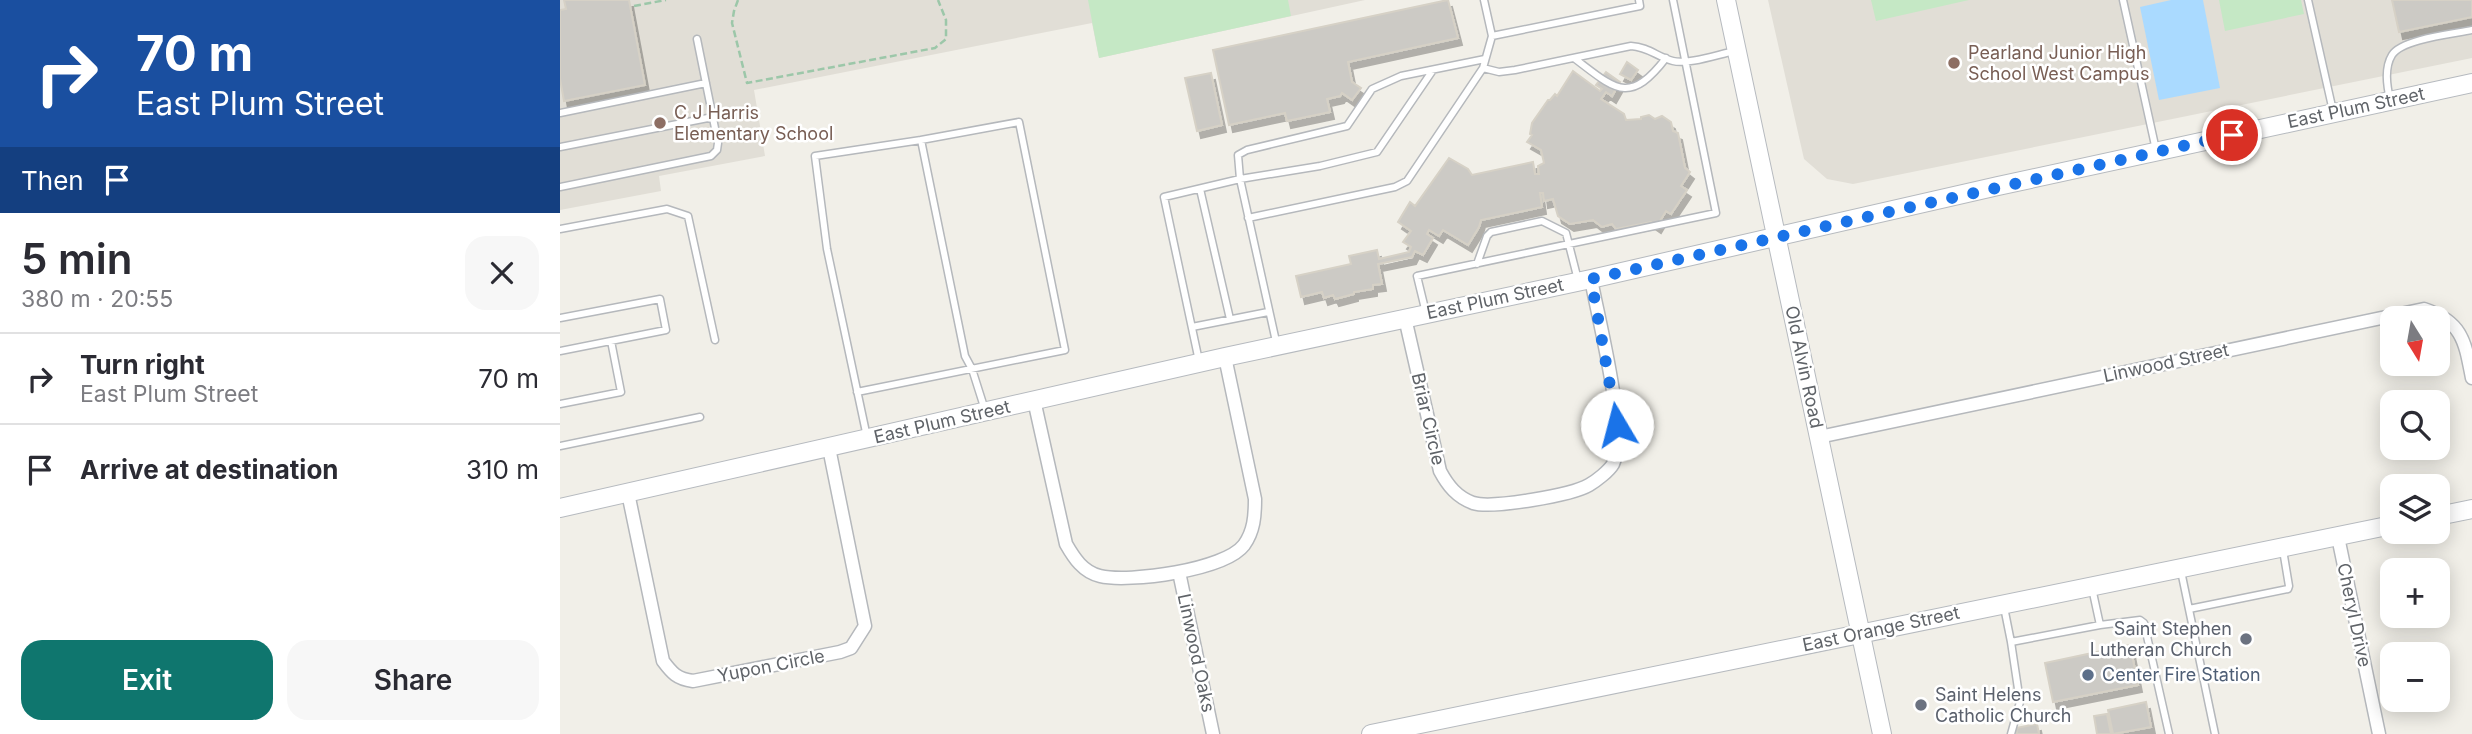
<!DOCTYPE html>
<meta charset="utf-8">
<style>
body{margin:0;font-family:Inter,sans-serif;background:#f7f7f7;color:#2b2b33;height:100vh;display:flex;flex-direction:column;font-size:26px;white-space:nowrap}
*{box-sizing:border-box;margin:0}
p{font-size:23px;color:#7c7c81}
.icon{flex:none;width:38px;height:38px;fill:none;stroke:currentColor;stroke-width:2;stroke-linecap:round;stroke-linejoin:round}
.map{position:relative;flex:1;overflow:hidden}
.drawer{display:flex;flex-direction:column;background:#fff;width:560px}
.drawer>*{flex:none}
.top-card{background:#1a4fa0;color:#fff;overflow:hidden}
.needle{width:46px;rotate:169deg}
.buttons{position:absolute;left:1820px;top:306px;display:grid;gap:14px}
.buttons a{display:grid;place-items:center;width:70px;height:70px;border-radius:14px;background:#fff;box-shadow:0 4px 18px #0003;font-size:35px}
.pin{position:absolute;display:grid;place-items:center;width:60px;height:60px;color:#fff;margin:-30px;border:4px solid #fff;border-radius:50%;box-shadow:0 2px 7px #0007}
.me{position:absolute;width:77px;margin:-38px;rotate:352deg;stroke-linejoin:round;filter:drop-shadow(0 0 5px #0008)}
.turn{display:flex;align-items:center;gap:24px;height:147px;padding:0 21px;font-size:32px}
.turn .icon{width:91px;height:91px;stroke-width:2.5}
.turn b{display:block;font-size:49px;line-height:60px}
.then{display:flex;align-items:center;height:66px;padding:0 21px;background:#0003;gap:14px;font-size:26px}
.round{display:grid;place-items:center;flex:none;width:74px;height:74px;border-radius:21px;background:#f7f7f7}
.overview{display:flex;align-items:center;justify-content:space-between;height:119px;padding:0 21px}
h1{font-size:42px;font-weight:600;line-height:52px}
.primary-button{display:flex;gap:14px;margin-top:auto;padding:14px 21px}
.primary-button a{flex:1;height:80px;border-radius:21px;background:#0f766e;color:#fff;font-size:28px;font-weight:600;line-height:80px;text-align:center}
.primary-button a+a{background:#f7f7f7;color:#2b2b33}
ul{padding:0;list-style:none}
li{display:flex;align-items:center;gap:21px;height:91px;padding:0 21px;border-top:2px solid #e1e1e2}
li div{flex:1}
li b{display:block;font-size:26px}
li em{font-style:normal}
main{display:flex;flex:1;min-height:0}
.map>svg:first-child{display:block}
.education{fill:#e1ded6}
.green{fill:#c5e8c5}
.water{fill:#aadaff}
.building{fill:#cccac5;stroke:#d6d1c6;stroke-width:2;filter:url(#shadow)}
.lines{fill:none;stroke-linecap:round;stroke-linejoin:round}
.lane-casing{stroke:#b5b8bc;stroke-width:9}
.street-casing{stroke:#b5b8bc;stroke-width:15}
.secondary-casing{stroke:#b6babf;stroke-width:20}
.path{stroke:#9cc7a9;stroke-width:2.5;stroke-dasharray:7 3.5;stroke-linecap:butt}
.lane{stroke:#fff;stroke-width:6}
.street{stroke:#fff;stroke-width:12}
.secondary{stroke:#fff;stroke-width:18}
.route{stroke:#1a73e8;stroke-width:12;stroke-dasharray:0 21.6}
.education-dot{fill:#8d6e63;stroke:#fff;stroke-width:2.5}
.worship-dot{fill:#6b7280;stroke:#fff;stroke-width:2.5}
.service-dot{fill:#5c6f8a;stroke:#fff;stroke-width:2.5}
.labels{text-anchor:middle;stroke-width:5;stroke-linejoin:round;paint-order:stroke}
.education-label{font-size:18px;fill:#785e54;stroke:#fff;text-anchor:start}
.street-label{font-size:18px;fill:#5f6368;stroke:#fff}
.worship-label{font-size:18px;fill:#5b616d;stroke:#fff;text-anchor:end}
.service-label{font-size:18px;fill:#4e5e75;stroke:#fff;text-anchor:start}
</style>
<main>
<section class="drawer">
<div class="top-card">
<div class="turn"><svg class="icon" aria-label="right" viewBox="0 0 24 24"><path d="M7 20v-9h11M14 6l5 5-5 5"/></svg><div><b>70 m</b>East Plum Street</div></div>
<div class="then">Then<svg class="icon" aria-label="arrive" viewBox="0 0 24 24"><path d="M6 21V4h12l-3 4 3 4H6"/></svg></div>
</div>
<div class="overview"><div><h1>5 min</h1><p>380 m · 20:55</p></div><a class="round"><svg class="icon" aria-label="close" viewBox="0 0 24 24"><path d="M6 6l12 12M18 6L6 18"/></svg></a></div>
<ul>
<li><svg class="icon" aria-label="right" viewBox="0 0 24 24"><path d="M7 20v-9h11M14 6l5 5-5 5"/></svg><div><b>Turn right</b><p>East Plum Street</p></div><em>70 m</em></li>
<li><svg class="icon" aria-label="arrive" viewBox="0 0 24 24"><path d="M6 21V4h12l-3 4 3 4H6"/></svg><div><b>Arrive at destination</b></div><em>310 m</em></li>
</ul>
<div class="primary-button"><a>Exit</a><a>Share</a></div>
</section>
<div class="map">
<svg width="1912" height="734" viewBox="0 0 1912 734">
<defs>
<filter id="shadow"><feDropShadow dx="4" dy="7" stdDeviation="0" flood-color="#0004"/></filter>
</defs>
<rect width="100%" height="100%" fill="#f1efe8"/>
<path class="education" d="M0 0H805L539 58 532 23 194 90 205 156 99 176 101 191 0 210Z
M1208 0H1912V58L1293 184 1267 179 1244 159Z"/>
<path class="green" d="M528 0H728L731 16 539 58Z
M1311 0H1409L1316 21Z
M1659 0H1741L1744 14 1665 31Z"/>
<path class="water" d="M1611 0H1643L1660 88 1599 100 1580 7Z"/>
<path class="building" d="M4 0H69L85 85 4 101 0 79V10L6 9Z
M888 0 898 38 788 62 792 82 801 88 792 100 782 93 780 96 767 99 770 112 727 121 725 113 669 125 653 50Z
M1832 0H1912V17L1839 32Z
M1067 62 1078 70 1071 80 1060 74Z
M1013 71 1040 91 1042 89 1036 85 1046 72 1060 82 1052 96 1046 92 1041 99 1064 114 1066 120 1081 119V117L1089 115 1095 119 1102 116 1111 122 1113 131 1118 133 1125 168 1130 172 1121 186 1127 190 1111 214 1106 211 1097 226 1091 222 1056 229 1052 224 1042 227 1033 220 1010 224 998 216 993 199 984 201 983 193H980L982 207 921 220 919 227 908 245 883 230 879 236 869 230 867 234 873 238 863 255 855 251 852 257 818 264 822 284 813 285V289L794 292V294L775 299 773 295 764 298 762 292 741 297 736 276 791 264 789 256 817 250 819 259 849 252 851 247 843 242 851 231 838 222 850 202 855 206 889 158 908 169 912 175 973 162 975 174H979L978 166 984 163 981 150 967 142 972 135 970 134 972 123 988 100H990L995 94 997 96Z
M651 73 662 125 637 131 625 78Z
M1570 645 1578 685 1493 702 1485 663Z
M1586 702 1591 727 1553 734 1548 710Z
M1547 714 1551 734H1537L1534 716Z
M1477 724 1479 734H1457L1456 728Z"/>
<g class="lines">
<defs>
<path id="lane" d="M1563 0 1596 150
M1748 0 1773 111
M932 36 1080 6 1079 0
M1014 58C1055 89 1069 106 1106 58
M923 68 939 72 955 70 1071 46C1089 47 1097 57 1113 61 1128 65 1159 54 1175 51
M1830 100C1827 86 1824 68 1832 55 1842 39 1893 34 1912 30
M0 113 146 83
M361 140 405 356 412 369 425 410
M0 147 153 117
M0 187 151 156 157 150 158 143 137 39
M640 189 670 319
M688 218 835 187 847 181 923 68 932 36 924 0
M0 229 107 209 128 216 155 340
M917 264 927 236 931 232 982 221 1006 233 1018 280
M866 313 857 276 1156 213 1113 0
M0 318 100 299 106 330 0 351
M632 327 708 312
M717 346 680 179 678 155 687 150 787 126 812 89 841 76 925 59
M639 361 604 197 680 179 760 166 817 152 873 70
M297 392 505 350 459 122 361 140 255 156 267 249 307 437
M0 404 61 392 51 341
M0 446 140 417
M1621 571 1655 734
M1444 607 1451 642 1540 625 1532 588
M1629 609 1728 589 1729 586 1723 550
M1540 625 1580 620 1584 623 1609 734
M1451 642 1460 702 1451 734"/>
<path id="street" d="M845 318 880 471C888 486 897 497 913 503 932 509 1012 495 1029 485 1036 481 1049 471 1053 464 1068 432 1038 318 1031 279
M474 400 506 544C514 558 523 572 540 576 569 583 665 570 684 545 694 531 695 516 695 499L665 357
M1259 437 1864 309C1903 322 1905 342 1912 378
M68 493 103 661C112 673 117 679 133 681L280 652 291 648 305 626 269 448
M1778 537 1819 734
M619 572 653 734"/>
<path id="secondary" d="M1166 0 1322 734
M0 508 665 357 1031 279 1438 186 1912 83
M1878 516 1912 509
M811 734 1832 525"/>
</defs>
<use href="#lane" class="lane-casing"/>
<use href="#street" class="street-casing"/>
<use href="#secondary" class="secondary-casing"/>
<path class="path" d="M178 0 174 11 172 23 187 83 375 48 386 39V20L378 0
M74 6 106 0"/>
<use href="#lane" class="lane"/>
<use href="#street" class="street"/>
<use href="#secondary" class="secondary"/>
</g>
<g class="lines">
<path class="route" d="M1057 425 1031 279 1672 135"/>
</g>
<g class="education-dot">
<circle cx="1394" cy="63" r="7"/>
<circle cx="100" cy="123" r="7"/>
</g>
<g class="worship-dot">
<circle cx="1686" cy="639" r="7"/>
<circle cx="1361" cy="705" r="7"/>
</g>
<circle class="service-dot" cx="1528" cy="675" r="7"/>
<g class="labels">
<g class="education-label">
<text x="1408" y="59">Pearland Junior High<tspan x="1408" dy="21">School West Campus</tspan></text>
<text x="114" y="119">C J Harris<tspan x="114" dy="21">Elementary School</tspan></text>
</g>
<g class="street-label">
<text transform="translate(1796 108) rotate(-12)" y="6">East Plum Street</text>
<text transform="translate(935 299) rotate(-12)" y="6">East Plum Street</text>
<text transform="translate(1606 363) rotate(-12)" y="6">Linwood Street</text>
<text transform="translate(1244 367) rotate(78)" y="6">Old Alvin Road</text>
<text transform="translate(868 419) rotate(77)" y="6">Briar Circle</text>
<text transform="translate(382 422) rotate(-13)" y="6">East Plum Street</text>
<text transform="translate(1794 615) rotate(78)" y="6">Cheryl Drive</text>
<text transform="translate(1321 629) rotate(-12)" y="6">East Orange Street</text>
<text transform="translate(636 653) rotate(78)" y="6">Linwood Oaks</text>
<text transform="translate(211 666) rotate(-11)" y="6">Yupon Circle</text>
</g>
<g class="worship-label">
<text x="1672" y="635">Saint Stephen<tspan x="1672" dy="21">Lutheran Church</tspan></text>
<text x="1375" y="701" text-anchor="start">Saint Helens<tspan x="1375" dy="21">Catholic Church</tspan></text>
</g>
<g class="service-label">
<text x="1542" y="681">Center Fire Station</text>
</g>
</g>
</svg>
<div class="buttons">
<a><svg class="needle" viewBox="-14 -14 28 28"><path d="M0-13l5 13h-10z" fill="#e53935"/><path d="M0 13l5-13h-10z" fill="#7c7c81"/></svg></a>
<a><svg class="icon" aria-label="search" viewBox="0 0 24 24"><circle cx="10" cy="10" r="6"/><path d="M15 15l6 6"/></svg></a>
<a><svg class="icon" aria-label="layers" viewBox="0 0 24 24"><path d="M12 4l9 5-9 5-9-5zM3 14l9 5 9-5"/></svg></a>
<a>+</a>
<a>−</a>
</div>
<div class="pin" style="left:1672px;top:135px;background:#d93025"><svg class="icon" aria-label="arrive" viewBox="0 0 24 24"><path d="M6 21V4h12l-3 4 3 4H6"/></svg></div>
<svg class="me" style="left:1057px;top:425px" viewBox="-20 -20 40 40"><circle r="19" fill="#fff"/><path d="M0-13L10 11 0 6-10 11z" fill="#1a73e8"/></svg>
</div>
</main>
